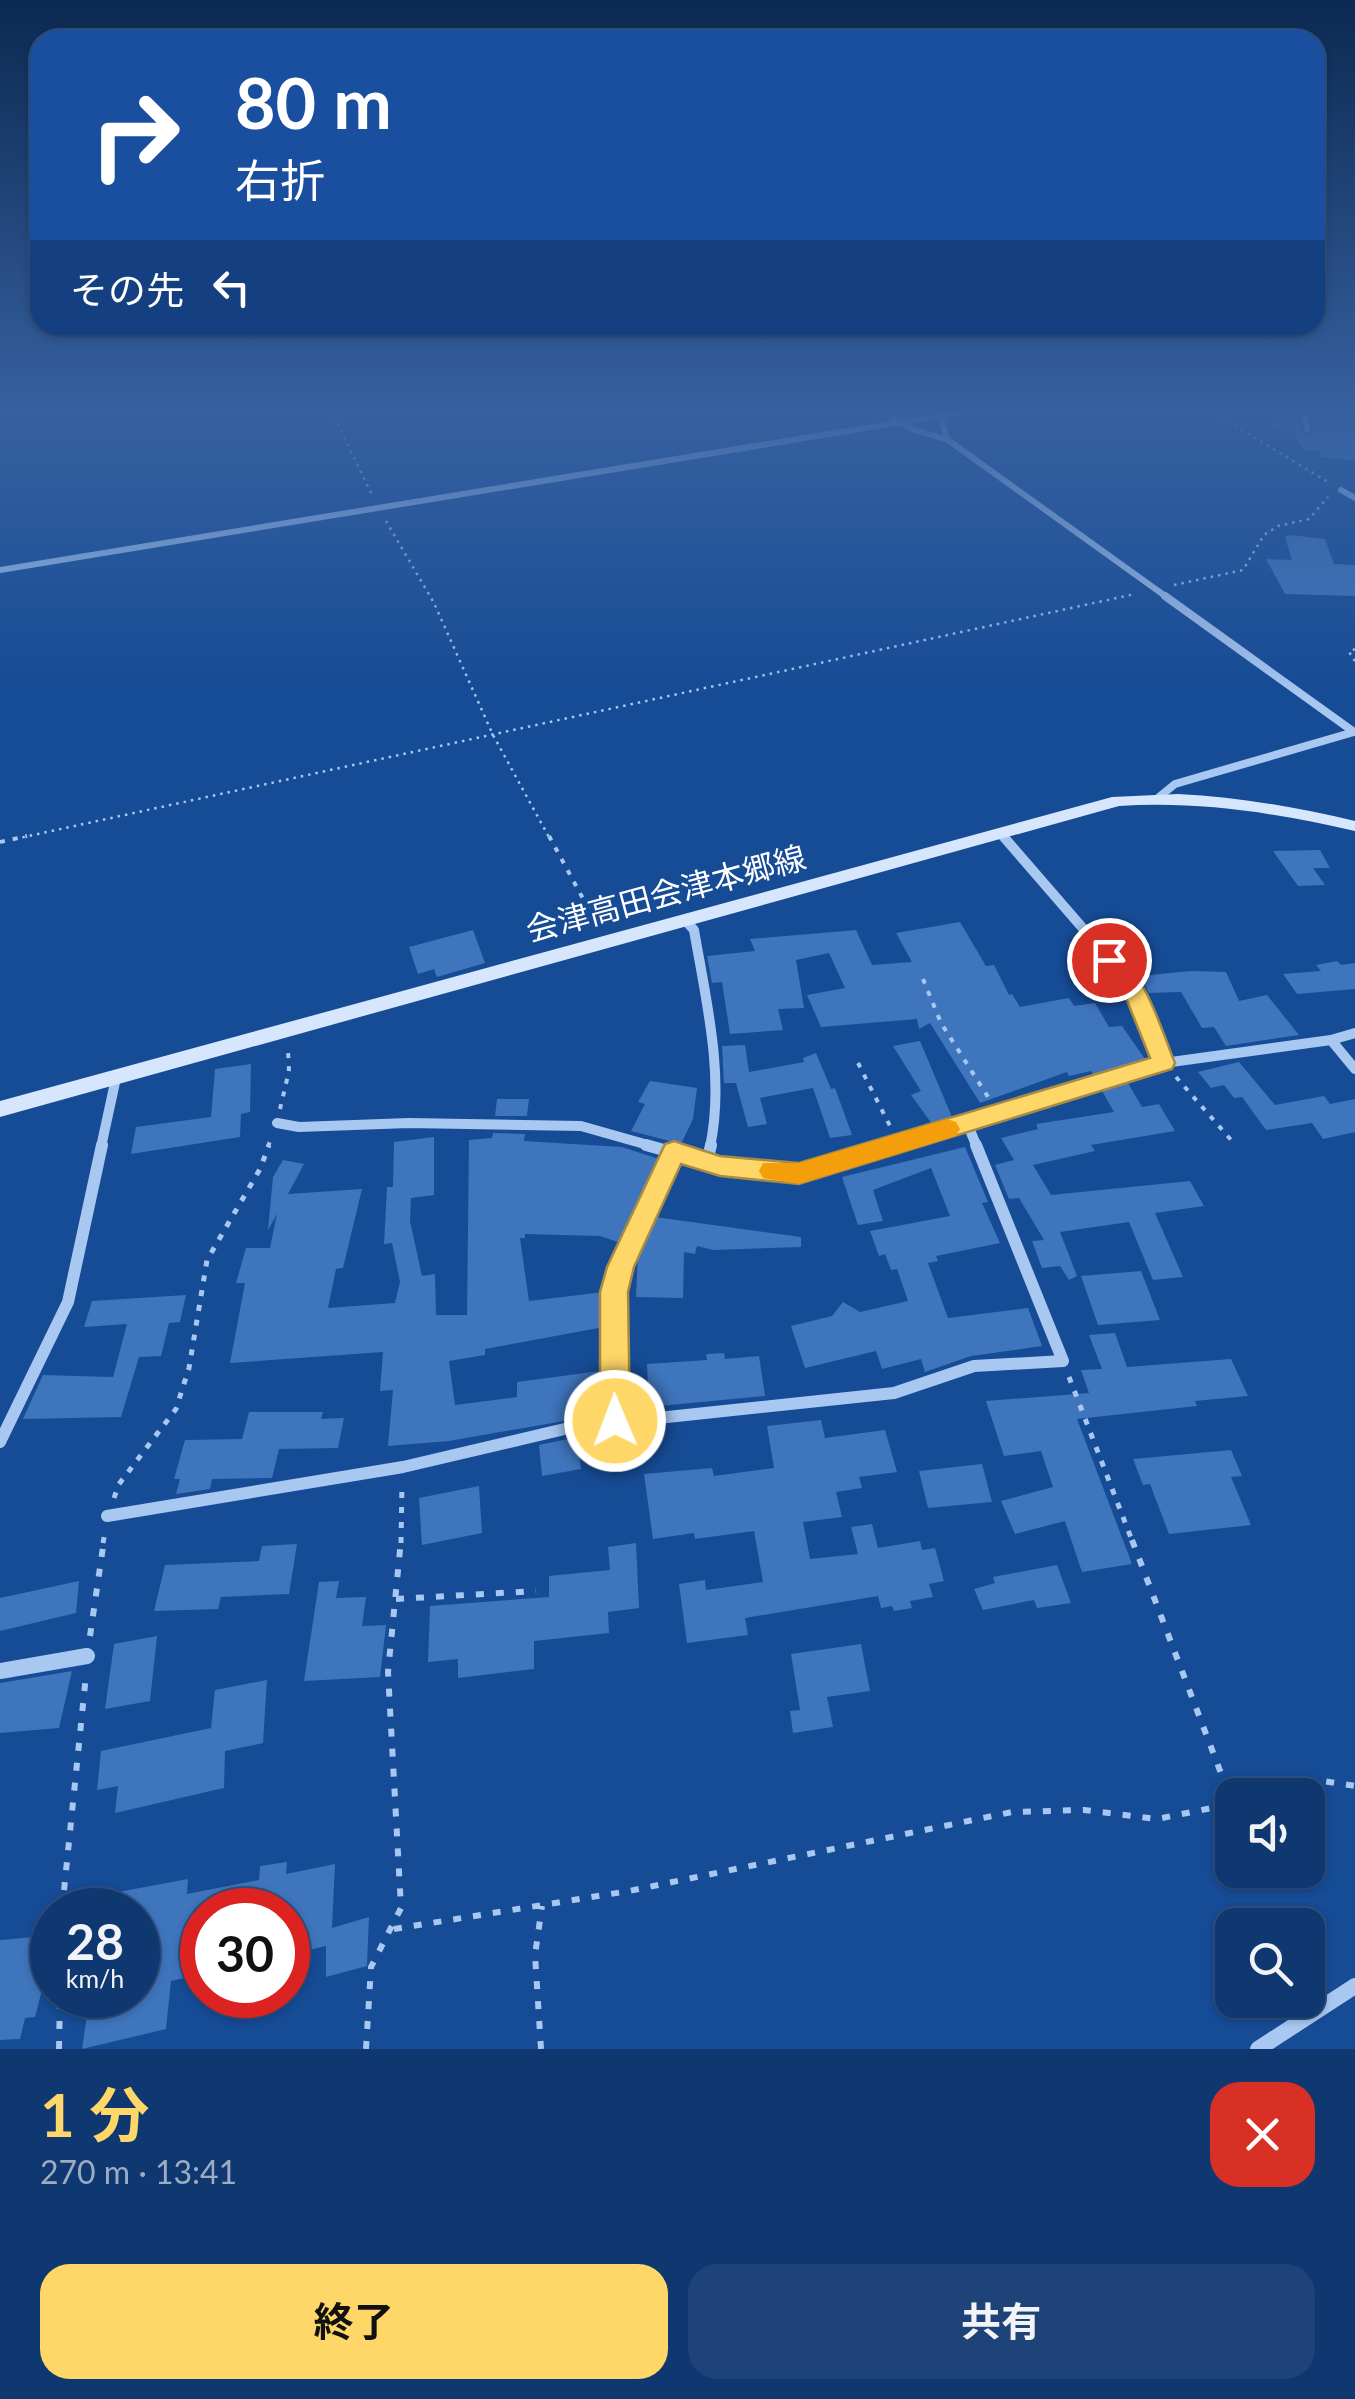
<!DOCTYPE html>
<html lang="ja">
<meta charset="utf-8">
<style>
body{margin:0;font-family:Lato,"Noto Sans JP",sans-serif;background:#1e4378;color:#f1f3f6;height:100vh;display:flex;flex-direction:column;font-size:38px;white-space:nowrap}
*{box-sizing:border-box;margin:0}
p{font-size:32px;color:#9cacc3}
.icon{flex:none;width:55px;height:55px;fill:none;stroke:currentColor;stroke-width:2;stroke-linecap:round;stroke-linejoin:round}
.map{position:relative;height:2049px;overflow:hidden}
.details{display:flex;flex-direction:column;background:#103870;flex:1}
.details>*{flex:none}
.top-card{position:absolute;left:30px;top:30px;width:1295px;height:305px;border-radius:30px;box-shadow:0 2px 8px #0004,0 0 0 2px #305283;background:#1a4fa0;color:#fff;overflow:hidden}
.controls{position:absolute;left:1215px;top:1778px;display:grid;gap:20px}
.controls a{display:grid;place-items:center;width:110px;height:110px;border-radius:20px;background:#103870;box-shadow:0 2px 8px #0004,0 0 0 2px #305283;font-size:50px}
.speed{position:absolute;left:30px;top:1888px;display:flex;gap:20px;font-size:50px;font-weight:700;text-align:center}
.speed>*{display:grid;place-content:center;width:130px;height:130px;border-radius:50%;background:#103870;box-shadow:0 2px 8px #0004,0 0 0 2px #305283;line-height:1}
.speed small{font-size:25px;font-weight:400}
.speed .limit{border:15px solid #d22;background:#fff;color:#111}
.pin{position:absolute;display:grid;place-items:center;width:85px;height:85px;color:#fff;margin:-42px;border:5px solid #fff;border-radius:50%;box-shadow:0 2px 10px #0007}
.me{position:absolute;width:110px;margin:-55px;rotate:359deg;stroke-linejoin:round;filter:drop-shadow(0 0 8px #0008)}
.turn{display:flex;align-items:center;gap:35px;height:210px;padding:0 40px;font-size:45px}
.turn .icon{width:130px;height:130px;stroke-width:2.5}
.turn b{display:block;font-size:70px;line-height:85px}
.then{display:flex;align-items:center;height:95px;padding:0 40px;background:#0003;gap:20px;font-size:38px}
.round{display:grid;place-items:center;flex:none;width:105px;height:105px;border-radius:30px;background:#1e4378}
.head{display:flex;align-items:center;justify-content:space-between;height:170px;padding:0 40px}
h1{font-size:60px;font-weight:700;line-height:75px;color:#ffd668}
.button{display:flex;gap:20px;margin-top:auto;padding:20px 40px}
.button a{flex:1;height:115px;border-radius:30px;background:#ffd668;color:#111;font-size:40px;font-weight:700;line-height:115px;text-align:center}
.button a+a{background:#1e4378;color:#f1f3f6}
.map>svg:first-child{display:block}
.building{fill:#3f75bd}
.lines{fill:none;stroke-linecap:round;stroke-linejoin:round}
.path-far3{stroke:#a8c7f1;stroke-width:2.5;stroke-dasharray:2.5 5;stroke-linecap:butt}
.path-far2{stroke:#a8c7f1;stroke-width:4;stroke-dasharray:5 8;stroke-linecap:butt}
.path-far1{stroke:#a8c7f1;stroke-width:5;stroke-dasharray:6 9;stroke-linecap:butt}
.path{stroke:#a8c7f1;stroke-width:6;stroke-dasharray:8 12;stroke-linecap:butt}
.street-far4{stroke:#a8c7f1;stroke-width:6}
.street-far3{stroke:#a8c7f1;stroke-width:8}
.street-far2{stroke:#a8c7f1;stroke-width:10}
.street-far1{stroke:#a8c7f1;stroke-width:12}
.street{stroke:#a8c7f1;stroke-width:16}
.secondary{fill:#d6e6fc;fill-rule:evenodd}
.route{fill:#ffd668;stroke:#a68b44;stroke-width:2.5}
.slow{fill:#f59e0b}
.labels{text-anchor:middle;stroke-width:8;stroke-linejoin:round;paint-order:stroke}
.street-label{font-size:32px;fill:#fff;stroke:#164b95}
</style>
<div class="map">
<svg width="1355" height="2049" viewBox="0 0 1355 2049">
<rect width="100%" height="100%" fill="#164b95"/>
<path class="building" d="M1275 410H1296L1301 431 1307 436 1314 430 1310 410H1355V461L1321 457 1320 451 1303 450 1293 432 1272 429Z
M1290 535 1325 539 1334 564 1355 565V596L1285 594 1266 559 1292 560 1285 537Z
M1320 850 1330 868H1313L1325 885 1298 886 1273 851Z
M960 922 986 966 994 965 1009 995 1012 994 1020 1007 1069 998 1074 1006 1095 1003 1109 1027 1122 1026 1145 1059 1094 1075 1091 1071 1069 1076 1067 1072 980 1103 930 1023 919 1029 917 1019 821 1027 807 995 845 988 829 953 796 960 804 1008 778 1009 783 1030 730 1034 722 982 712 983 707 956 755 951 750 939 856 930 872 965 912 962 896 933Z
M473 930 485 963 437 977 434 969 418 974 409 947Z
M1337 961 1341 965 1355 963V989L1297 994 1283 974 1321 971 1316 965Z
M1191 971 1226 972 1239 1001 1267 995 1299 1035 1226 1046 1214 1027 1202 1028 1181 992 1149 993 1140 976Z
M920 1041 952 1117 932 1124 911 1095 921 1091 893 1046Z
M745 1045 749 1072 804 1062 803 1058 816 1053 831 1089 835 1088 852 1135 830 1138 813 1088 760 1098 767 1124 748 1127 736 1083H724L722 1046Z
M1239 1062 1275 1105 1324 1096 1330 1104 1355 1099V1132L1323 1139 1312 1123 1266 1130 1242 1097 1234 1098 1224 1085 1211 1088 1198 1072Z
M251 1064 250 1112 241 1114 240 1137 131 1154 136 1127 211 1117 215 1069Z
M650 1081 697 1088 693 1119 681 1144 631 1131 645 1104 638 1102Z
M1128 1083 1142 1107 1159 1104 1175 1131 1091 1145 1095 1151 1033 1165 1051 1195 1190 1181 1204 1206 1155 1213 1183 1277 1153 1280 1129 1222 1060 1232 1077 1276 1069 1280 1060 1266 1042 1268 1032 1241 1044 1240 1019 1198 1009 1199 995 1165 1014 1160 1001 1138 1038 1129 1036 1124 1114 1112 1102 1091Z
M497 1099H529L527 1116H495Z
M493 1133 525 1134 524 1141 622 1147 659 1159 621 1243 600 1236 525 1234V1238H520L529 1301 604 1292V1327L485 1349V1355L449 1361 455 1405 517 1397V1382L600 1371 604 1414 449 1441 388 1446 393 1390 380 1391 383 1352 230 1363 245 1283H236L246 1248H270L277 1214 268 1230 273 1177 283 1160 304 1164 288 1194 362 1189 343 1268 336 1269 328 1308 395 1303 400 1282 392 1243 384 1244 387 1187H393L394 1142 434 1137V1195L411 1198 410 1221 422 1276 435 1274 436 1315H467L469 1140 492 1138Z
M965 1147 988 1202 982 1203 1000 1243 936 1256 938 1261 928 1263 948 1318 1028 1308 1042 1346 971 1356 925 1372 921 1359 882 1369 876 1351 805 1368 791 1326 832 1316 843 1302 860 1312 908 1301 897 1269 891 1270 885 1254 879 1256 870 1231 950 1216 931 1168 873 1190 883 1221 858 1225 842 1177Z
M655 1217 801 1237V1247L713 1250 697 1246 695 1254 684 1252 683 1298 636 1297 638 1254Z
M1141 1271 1160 1320 1098 1325 1081 1276Z
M186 1295 180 1322 169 1323 161 1356 139 1357 121 1417 23 1419 43 1375 113 1377 127 1324 84 1327 92 1301Z
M1115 1333 1127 1367 1231 1359 1248 1396 1195 1401 1197 1406 1077 1419 1132 1564 1082 1572 1065 1521 1015 1534 1001 1501 1053 1487 1041 1451 1004 1456 986 1401 1089 1393 1081 1370 1102 1369 1089 1335Z
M724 1353 725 1359 759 1356 765 1396 649 1407 647 1364 707 1360 706 1354Z
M249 1412H323L321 1419 344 1418 338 1448 279 1449 272 1478 212 1479 210 1489 176 1494 180 1479H174L185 1440 242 1439Z
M821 1420 825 1438 885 1430 897 1472 859 1477 862 1488 836 1492 842 1517 803 1522 810 1559 858 1554 851 1527 872 1524 878 1548 920 1541 922 1550 935 1548 944 1581 929 1584 933 1597 910 1601 912 1608 894 1611 892 1606 881 1608 878 1596 745 1618 748 1635 687 1643 679 1584 705 1580 706 1590 763 1582 754 1531 695 1539 694 1533 653 1539 644 1474 712 1468 714 1476 774 1468 767 1426Z
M577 1437 581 1469 542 1476 539 1445Z
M1231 1450 1242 1476 1231 1477 1251 1525 1169 1534 1150 1484 1143 1485 1133 1459Z
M982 1464 992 1502 928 1508 919 1471Z
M479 1486 482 1533 422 1545 419 1498Z
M636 1543 639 1608 608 1612 609 1633 534 1641V1669L458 1678V1659L428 1662 430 1606 549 1597V1576L610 1570 608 1547Z
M297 1544 289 1594 221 1597 218 1609 154 1611 165 1565 259 1561 262 1546Z
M1057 1565 1071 1603 1037 1608 1034 1600 983 1610 974 1589 995 1583 993 1577Z
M79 1581 76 1613 0 1631V1598Z
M339 1581 336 1598 366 1597 362 1626 386 1625 380 1677 304 1681 319 1582Z
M157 1636 150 1701 105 1709 114 1644Z
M861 1644 870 1691 827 1697 833 1727 793 1733 790 1711 800 1710 791 1654Z
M72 1671 59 1728 0 1733V1683Z
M267 1680 263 1743 225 1751 224 1788 115 1813 118 1786 97 1790 101 1751 211 1728 215 1690Z
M287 1862 286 1874 335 1864 332 1928 369 1917 367 1966 326 1977V1946L288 1955V1910H202V1974L171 1981 166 2029 82 2049 90 1995H138V1910H115L118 1892 188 1879 187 1894 259 1880 260 1866Z
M47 1936 36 1982H44L35 2017 25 2018 20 2039 0 2040V1940Z"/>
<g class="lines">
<path class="path-far3" d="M331 410 372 495
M1209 410 1328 482
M386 521 434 603 493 735 550 839
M1174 585 1243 570 1264 535 1278 526 1309 519 1328 497
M1355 649 1349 652 1355 661
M15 839 1135 594"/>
<path class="path-far2" d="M549 836 599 928
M0 842 27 836
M923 979 941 1023 990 1100
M858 1063 890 1126
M1176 1077 1232 1141
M280 1109 289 1071 288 1050
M268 1147 271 1138"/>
<path class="path-far1" d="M1069 1377 1133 1543
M114 1498 119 1484 176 1409 189 1368 207 1260 260 1169 269 1145
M103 1543 105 1532
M401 1543 402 1484"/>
<path class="path" d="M1132 1540 1232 1802
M396 1599 536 1591
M90 1636 104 1540
M1268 1795 1323 1781 1355 1786
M62 1910 86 1675
M394 1929 629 1891 1012 1812 1084 1810 1157 1819 1232 1804
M59 2049 60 1995
M366 2049 371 1967 401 1908 388 1672 401 1540
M541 2049 535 1955 542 1906"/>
<path class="street-far4" d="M881 410 912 429 948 440
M938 410 948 440 1168 598
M1303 410 1307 429
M1341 490 1355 498
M0 570 975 410"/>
<path class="street-far3" d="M1159 797 1175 784 1354 732 1165 596
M1000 833 1005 839"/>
<path class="street-far2" d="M1003 836 1132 985 1164 1063
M685 920 694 930C706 1000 725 1077 710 1147
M1331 1040 1355 1069
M277 1123 299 1127 409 1123 581 1126 655 1147
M967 1123 977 1147
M101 1147 116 1078
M888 1147 1164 1063 1331 1040 1355 1033"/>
<path class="street-far1" d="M646 1145 721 1166 799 1174 896 1145
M707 1162 711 1145
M615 1421 614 1292 621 1267 674 1151
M0 1442 68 1302 102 1145
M107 1516 403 1467 573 1427 894 1393 974 1366 1063 1361 976 1145"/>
<path class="street" d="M0 1671 87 1656
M1258 2049 1355 1986"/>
<path class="secondary" d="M1178 794C1238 797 1296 807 1355 821V831C1276 813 1200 801 1119 806L0 1117V1101L1112 797Z"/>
</g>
<linearGradient id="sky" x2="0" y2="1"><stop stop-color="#0c2952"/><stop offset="0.59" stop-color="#3661a0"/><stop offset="1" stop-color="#3661a0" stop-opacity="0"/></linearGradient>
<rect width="1355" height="697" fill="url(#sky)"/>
<path class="route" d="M1109 952C1143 963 1162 1032 1175 1063L1172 1069 799 1184 720 1176 681 1164 634 1267 628 1292 630 1421 626 1432 615 1436 604 1432 600 1421V1292L607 1267 665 1144 674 1141 720 1156 799 1163 1150 1058 1122 988 1098 960Z"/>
<path class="slow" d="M947 1119 956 1122 960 1129 956 1136 799 1184 763 1178 759 1171 763 1163H799Z"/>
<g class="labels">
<g class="street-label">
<text transform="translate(666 894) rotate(-15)" y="11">会津高田会津本郷線</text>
</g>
</g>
</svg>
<div class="controls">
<a><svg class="icon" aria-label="sound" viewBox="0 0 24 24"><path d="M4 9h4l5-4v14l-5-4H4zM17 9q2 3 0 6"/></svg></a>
<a><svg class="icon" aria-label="search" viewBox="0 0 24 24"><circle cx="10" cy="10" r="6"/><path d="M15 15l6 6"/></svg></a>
</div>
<div class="speed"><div>28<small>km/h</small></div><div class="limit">30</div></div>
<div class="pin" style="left:1109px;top:960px;background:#d93025"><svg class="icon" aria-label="arrive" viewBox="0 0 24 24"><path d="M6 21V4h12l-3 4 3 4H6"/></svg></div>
<svg class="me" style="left:615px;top:1421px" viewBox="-20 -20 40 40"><circle r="17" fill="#ffd668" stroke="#fff" stroke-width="3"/><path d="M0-11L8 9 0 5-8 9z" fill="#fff"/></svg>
<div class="top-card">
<div class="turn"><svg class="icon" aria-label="right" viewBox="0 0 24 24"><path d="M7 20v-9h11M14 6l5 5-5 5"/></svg><div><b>80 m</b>右折</div></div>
<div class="then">その先<svg class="icon" aria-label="left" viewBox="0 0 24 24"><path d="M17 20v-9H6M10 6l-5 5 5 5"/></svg></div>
</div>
</div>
<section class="details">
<div class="head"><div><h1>1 分</h1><p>270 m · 13:41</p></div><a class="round" style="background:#d93025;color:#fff"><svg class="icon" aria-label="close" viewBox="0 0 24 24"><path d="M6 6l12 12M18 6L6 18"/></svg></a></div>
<div class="button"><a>終了</a><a>共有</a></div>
</section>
